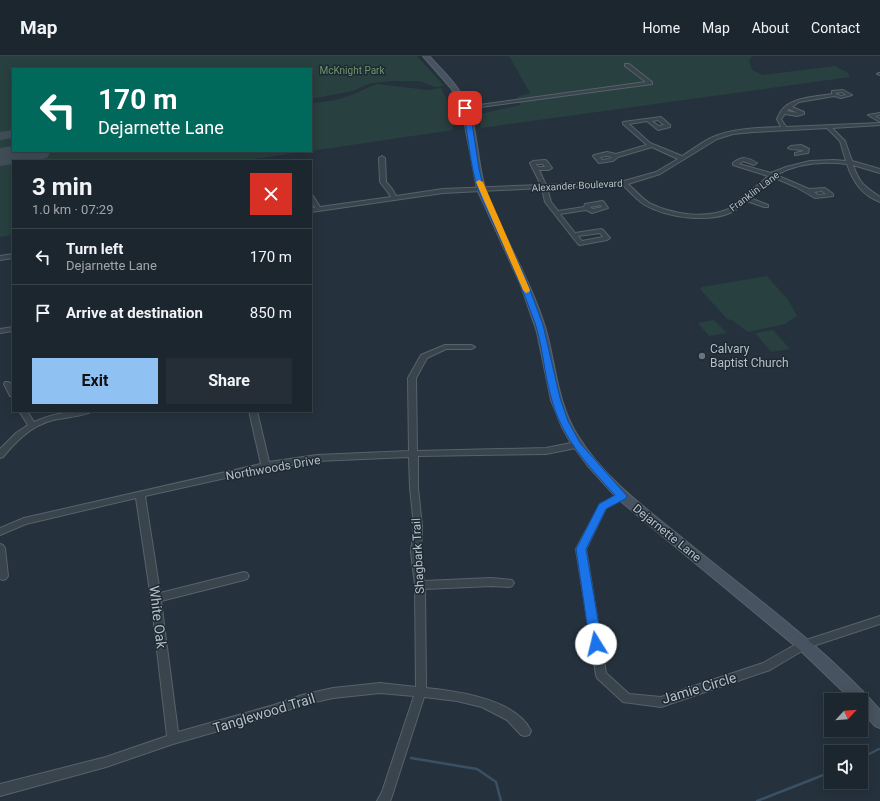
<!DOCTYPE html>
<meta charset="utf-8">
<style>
body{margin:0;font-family:Roboto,sans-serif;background:#252e36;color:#f1f3f6;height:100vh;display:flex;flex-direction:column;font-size:15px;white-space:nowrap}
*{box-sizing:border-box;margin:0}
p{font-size:13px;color:#a0a5aa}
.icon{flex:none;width:22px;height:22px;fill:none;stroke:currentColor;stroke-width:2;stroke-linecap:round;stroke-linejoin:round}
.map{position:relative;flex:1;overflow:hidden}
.panel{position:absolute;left:12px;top:104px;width:300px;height:252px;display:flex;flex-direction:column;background:#1c262e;border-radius:0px;box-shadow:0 2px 10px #0003,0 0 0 1px #3a434a}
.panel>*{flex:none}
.banner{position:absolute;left:12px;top:12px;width:300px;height:84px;border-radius:0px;box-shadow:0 2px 10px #0003,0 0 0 1px #3a434a;background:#00695c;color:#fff;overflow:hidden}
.needle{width:26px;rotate:64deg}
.buttons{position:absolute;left:824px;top:637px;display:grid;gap:8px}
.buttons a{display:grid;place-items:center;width:44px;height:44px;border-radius:0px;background:#1c262e;box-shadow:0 2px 10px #0003,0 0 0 1px #3a434a;font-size:20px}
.pin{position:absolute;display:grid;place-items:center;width:34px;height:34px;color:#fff;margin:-17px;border-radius:8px;box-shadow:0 2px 6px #0006}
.me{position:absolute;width:44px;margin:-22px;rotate:351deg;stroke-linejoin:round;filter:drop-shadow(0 0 3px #0008)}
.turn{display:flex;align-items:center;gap:14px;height:84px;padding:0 20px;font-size:18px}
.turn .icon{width:52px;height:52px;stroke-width:2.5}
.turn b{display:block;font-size:28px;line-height:34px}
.round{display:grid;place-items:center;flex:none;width:42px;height:42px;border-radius:0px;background:#252e36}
.summary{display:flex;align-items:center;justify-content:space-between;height:68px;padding:0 20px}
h1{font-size:24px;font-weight:700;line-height:30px}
.button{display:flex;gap:8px;margin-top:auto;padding:8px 20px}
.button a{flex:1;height:46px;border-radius:0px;background:#8fc1f3;color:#111;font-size:16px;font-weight:700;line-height:46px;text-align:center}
.button a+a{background:#252e36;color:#f1f3f6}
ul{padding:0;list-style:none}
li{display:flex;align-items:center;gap:12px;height:56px;padding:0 20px;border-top:1px solid #3a434a}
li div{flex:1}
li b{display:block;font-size:15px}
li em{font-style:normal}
header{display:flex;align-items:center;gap:24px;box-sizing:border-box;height:56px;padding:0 20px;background:#1c262e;border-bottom:1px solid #3a434a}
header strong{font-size:19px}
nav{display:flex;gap:22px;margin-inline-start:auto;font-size:14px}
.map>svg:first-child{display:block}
.green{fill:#28403f}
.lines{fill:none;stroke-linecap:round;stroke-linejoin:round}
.stream{stroke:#3a5064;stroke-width:2.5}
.taxiway{fill:#404d58;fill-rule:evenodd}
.runway{fill:#404d58;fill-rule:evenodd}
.minor-casing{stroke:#57626b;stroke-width:2}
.secondary-casing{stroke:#57626b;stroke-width:2}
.minor{fill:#39444d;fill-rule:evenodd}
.secondary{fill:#475360;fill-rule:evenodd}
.route{fill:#1a73e8;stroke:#114b97}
.slow{fill:#f59e0b}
.worship-dot{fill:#6b7280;stroke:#1e2932;stroke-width:1.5}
.labels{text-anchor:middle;stroke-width:3;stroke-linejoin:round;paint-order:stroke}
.far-park-label{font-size:10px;fill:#6d9872;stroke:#1e2932}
.far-street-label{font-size:10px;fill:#b5bfc8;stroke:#1e2932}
.poi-label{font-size:12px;fill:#b5bfc8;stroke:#1e2932;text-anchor:start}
.street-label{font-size:12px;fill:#b5bfc8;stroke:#1e2932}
.near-street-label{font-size:14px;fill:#b5bfc8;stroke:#1e2932}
</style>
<header>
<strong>Map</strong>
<nav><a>Home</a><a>Map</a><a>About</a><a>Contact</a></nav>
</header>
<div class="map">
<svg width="880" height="745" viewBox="0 0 880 745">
<rect width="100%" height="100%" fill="#25323d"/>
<path class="green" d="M0 0H417L444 30 435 31 419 25H393L372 27 363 30 353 35 311 43V13H13V77L0 79Z
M509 0H752L749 5 752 14 763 19 835 10 848 17 850 21 481 72 479 58 520 49 517 41 530 37Z
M377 28 428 34 441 32 454 59 453 74 311 95V47C325 46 341 44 354 38 362 35 368 31 377 28Z
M13 80V94L0 97V82Z
M62 95H308L240 105H13V179L0 181V106Z
M767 220 788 244 797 260 785 268 748 276 732 264 727 263 700 233 702 231Z
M714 264 727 277 709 280 698 267Z
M773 274 790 293 771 296 755 277Z"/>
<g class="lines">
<path class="stream" d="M411 702 477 713 496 726 501 745
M861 702 879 693
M757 745 831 716"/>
<path class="taxiway" d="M13 74V82L0 84V76Z"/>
<path class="runway" d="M13 90V95H51L47 102 32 105H13V108L0 110V92Z"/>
<defs>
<path id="minor" d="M625 8H629L652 26V28L465 53 463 52 465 51 646 26 625 10Z
M879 17H880V19L877 18Z
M843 34 852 39 841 42 834 40 799 46 792 51 804 56V58L797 60 785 58 781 63 786 71 880 67V69L832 72 845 85 852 105 880 113V117L853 109C860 128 864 130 880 141V146C862 139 853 126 847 108 823 105 798 107 776 119L809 133 825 132 833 138V140L815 142 796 131 773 121 750 142 768 149V151H764L747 145C742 149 738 153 732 156 709 167 667 162 645 149 637 144 630 136 623 129L547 132 551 146 558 155 584 151 585 148 602 145 604 146 608 152 592 157 586 154 560 158 575 177 601 173 603 174 610 182 607 184 580 189 578 188 545 146 542 132 443 137 311 156V152H315L311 145V139L313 140 320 151 391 141 387 135 380 126 379 102 382 100 385 102 386 126 392 133 396 140 443 133 541 129 530 107 533 105 545 104 547 105 552 112 549 114H539L546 129 624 125 656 116 678 103 652 91 618 101 613 105 599 107 593 100 594 99 607 96 616 98 647 89 623 68V66L661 61 670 69V71L658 74 647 65 629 68 650 87 682 100C692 94 702 86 713 81 734 72 759 72 781 71L777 63C778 61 780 57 781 55 792 41 815 41 832 38V35ZM842 36 846 39 841 40 836 38V37ZM789 53 798 57 787 55ZM658 64 664 69 659 70 652 65ZM827 72 840 85 846 105 834 104 810 105 786 111 771 117 739 108 743 105 754 109 757 107C747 101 742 100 733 107V109L768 120C760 128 750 135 742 142 738 145 733 151 726 154 704 163 672 158 651 148 642 143 635 134 628 128L660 118 717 83 733 78 753 76ZM607 100 612 101 609 103 602 104 600 101ZM536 108H543L545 111H538ZM822 135 826 138 818 139 814 136ZM600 149 602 151 593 153 590 151ZM600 177 603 181 582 185 578 180Z
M880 57V59L875 60 880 63V66L868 59Z
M801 89 809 93 808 97 795 99V97L804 95C799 92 793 95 788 92L791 90Z
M13 198V202L0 204V200Z
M13 271V275L0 277V273Z
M445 289H471L475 291 471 293H446L427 302 416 322 417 395 546 392 576 386 580 389 576 392 546 398 418 400V432L422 470 421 496 424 525 491 522 512 524 514 527 512 530 509 531 491 530 425 533 426 632C457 635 516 643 531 675L529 679 525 680 521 679 507 664 482 651 457 645 424 641 391 743 390 745H377L382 736 414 640 380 637 333 642 302 649 274 659 173 688 106 711 0 740V728L106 701 167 680 151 542 136 442 26 468 0 479V472L24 462 261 408 249 355H257L269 406 317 399 409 395 408 322 421 299ZM409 401 410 432 414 470 411 496 415 529 416 631 380 627 333 632 302 639 274 649 178 676 161 545 244 524 247 523 249 520 247 517 244 516 160 537 145 440 266 413 317 405Z
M5 326H8L12 328 13 340H10L4 328Z
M19 355H27L34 366C53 357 72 355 92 355 86 360 62 362 53 364 31 370 17 384 3 401L0 402V393L16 377 28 369Z
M622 437 625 438 626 440 625 442 606 452 586 493 606 617 629 638 661 641 763 607 800 586 880 560V568L807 592 770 614 661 651 623 646 597 622 596 619 576 493 600 448Z
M0 488 3 489 5 492 8 520 6 523 3 524 0 523Z"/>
<path id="secondary" d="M423 0H429C442 14 457 28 465 45 480 75 476 111 488 141 506 186 532 227 546 274 556 310 557 347 578 380 605 424 648 454 687 486 753 540 823 590 880 654V672L875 670 861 654V644H852L799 593 618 443 588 410 571 387 562 371 551 344 537 276 520 227 477 133 462 53 451 32Z"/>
</defs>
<use href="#minor" class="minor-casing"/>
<use href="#secondary" class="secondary-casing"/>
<use href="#minor" class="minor"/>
<use href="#secondary" class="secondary"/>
</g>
<path class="route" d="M465 50 468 52 472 67 479 113 484 133 526 223 543 269 560 342 568 365 580 387 627 440 625 443 606 453 586 493 602 588 600 592 596 593 592 592 590 588 576 493 599 448 615 439C588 410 561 381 551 341 544 317 543 291 535 267 524 237 512 208 499 180 492 164 484 149 478 133 469 107 469 78 462 52Z"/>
<path class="slow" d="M479 124 483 126 530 234 529 236 526 237 523 234 476 126Z"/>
<circle class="worship-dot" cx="702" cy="300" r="4"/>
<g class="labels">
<g class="far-park-label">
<text x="352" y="18">McKnight Park</text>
</g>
<g class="far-street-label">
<text transform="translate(577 129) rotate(-3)" y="4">Alexander Boulevard</text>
<text transform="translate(754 135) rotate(-37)" y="4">Franklin Lane</text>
</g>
<g class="poi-label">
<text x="710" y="297">Calvary<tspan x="710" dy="14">Baptist Church</tspan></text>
</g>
<g class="street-label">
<text transform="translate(273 412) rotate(-10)" y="4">Northwoods Drive</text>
<text transform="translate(667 477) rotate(39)" y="4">Dejarnette Lane</text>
<text transform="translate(418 500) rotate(-93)" y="4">Shagbark Trail</text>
</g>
<g class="near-street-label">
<text transform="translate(158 561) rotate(83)" y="5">White Oak</text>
<text transform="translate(699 632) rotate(-17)" y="5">Jamie Circle</text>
<text transform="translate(264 657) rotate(-17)" y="5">Tanglewood Trail</text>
</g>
</g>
</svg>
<div class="buttons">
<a><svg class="needle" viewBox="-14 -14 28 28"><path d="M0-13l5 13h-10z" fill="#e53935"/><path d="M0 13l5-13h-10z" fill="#a0a5aa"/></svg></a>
<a><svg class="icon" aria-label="sound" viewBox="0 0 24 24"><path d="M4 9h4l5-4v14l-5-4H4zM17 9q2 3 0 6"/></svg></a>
</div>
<div class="pin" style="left:465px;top:52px;background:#d93025"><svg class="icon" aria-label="arrive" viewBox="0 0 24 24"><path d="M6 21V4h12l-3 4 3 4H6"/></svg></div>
<svg class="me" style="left:596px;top:588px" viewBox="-20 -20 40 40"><circle r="19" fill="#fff"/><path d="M0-13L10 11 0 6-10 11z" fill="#1a73e8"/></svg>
<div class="banner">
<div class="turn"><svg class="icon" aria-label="left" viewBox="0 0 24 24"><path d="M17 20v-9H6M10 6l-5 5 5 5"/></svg><div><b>170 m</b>Dejarnette Lane</div></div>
</div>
<section class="panel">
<div class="summary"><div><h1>3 min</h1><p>1.0 km · 07:29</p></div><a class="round" style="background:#d93025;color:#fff"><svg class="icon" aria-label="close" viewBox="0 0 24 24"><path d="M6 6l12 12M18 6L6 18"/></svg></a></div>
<ul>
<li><svg class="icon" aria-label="left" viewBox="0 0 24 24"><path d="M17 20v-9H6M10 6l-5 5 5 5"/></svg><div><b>Turn left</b><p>Dejarnette Lane</p></div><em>170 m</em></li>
<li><svg class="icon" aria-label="arrive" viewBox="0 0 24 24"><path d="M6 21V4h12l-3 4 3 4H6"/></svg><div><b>Arrive at destination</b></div><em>850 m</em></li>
</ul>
<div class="button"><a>Exit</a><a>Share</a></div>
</section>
</div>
